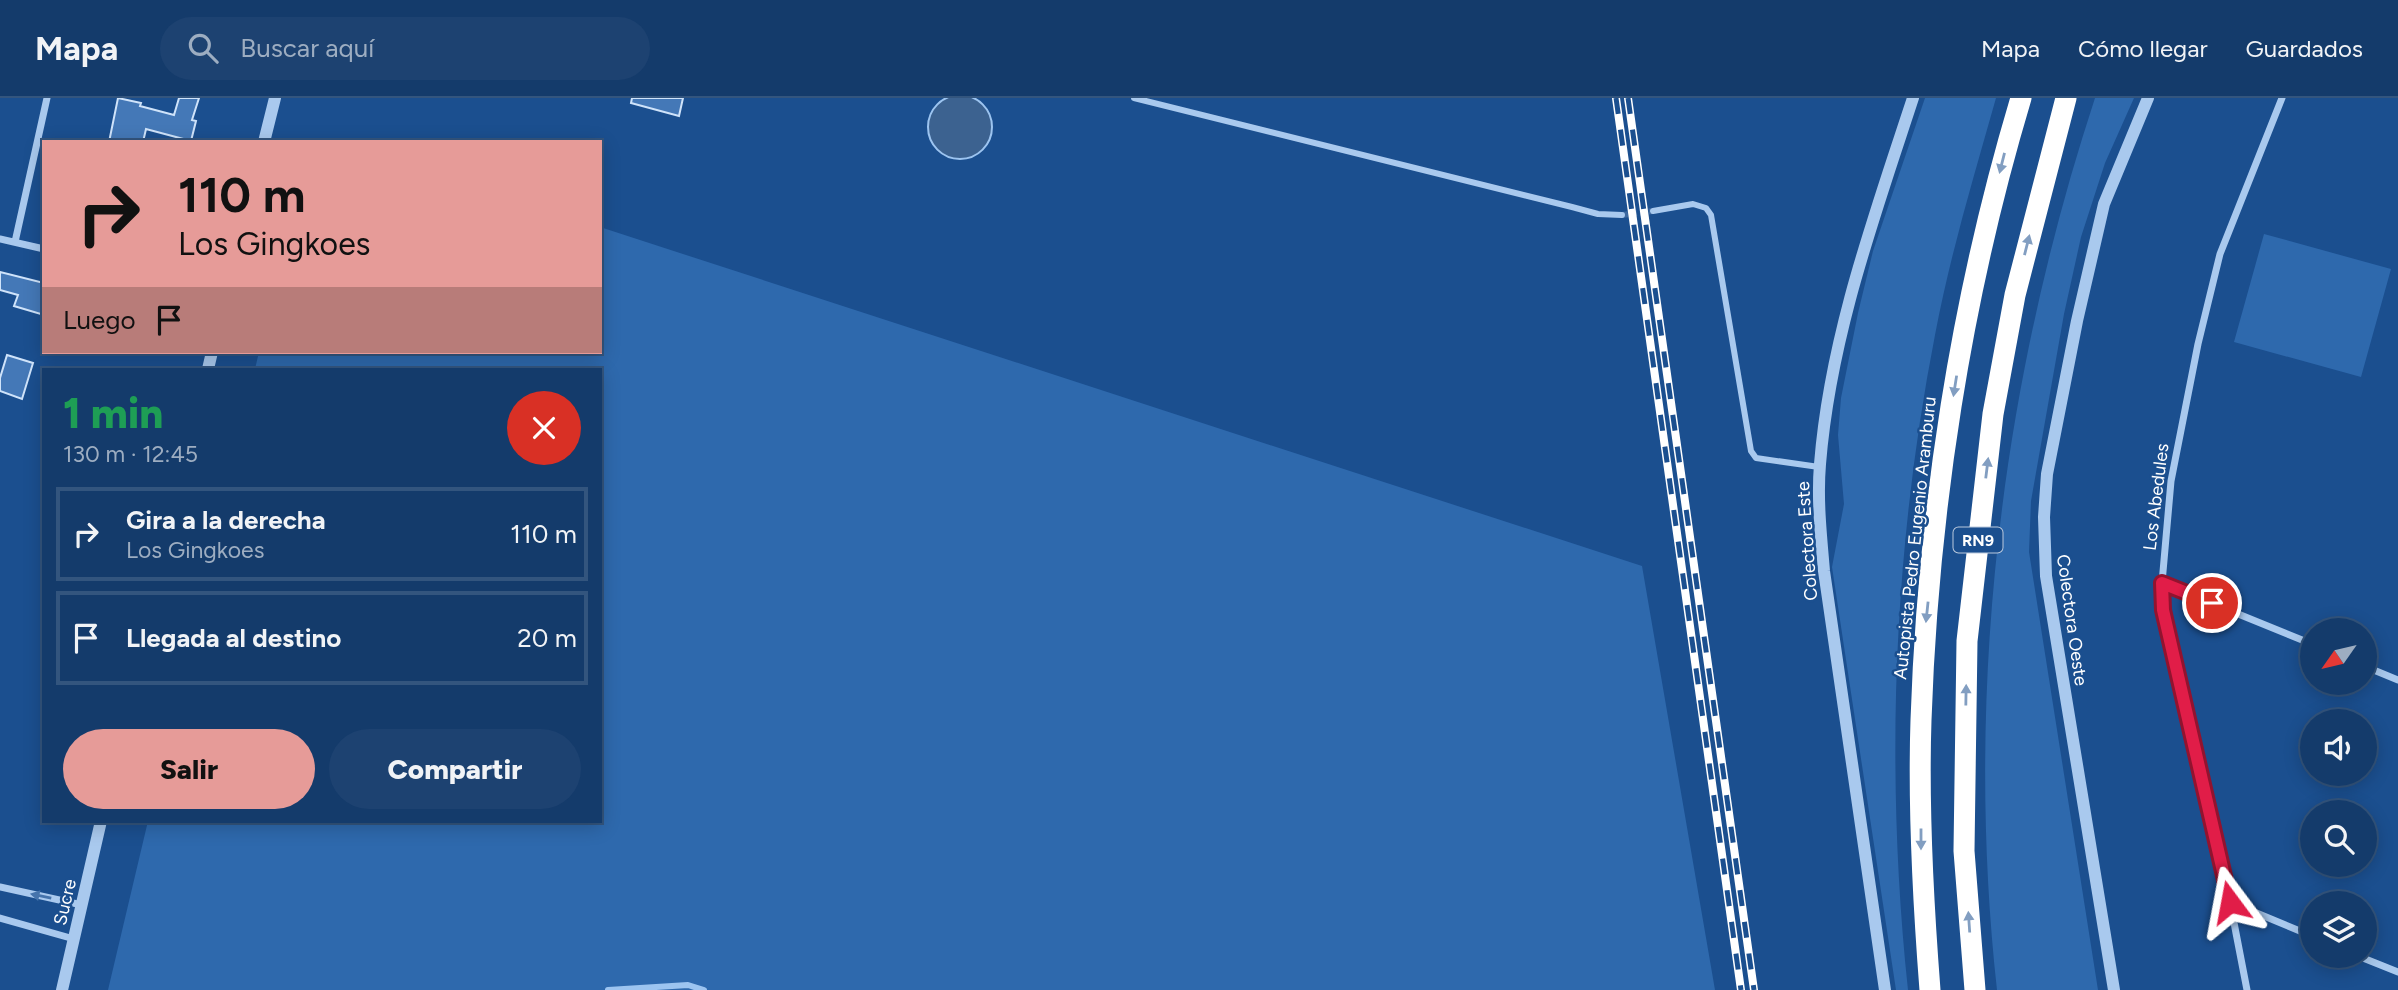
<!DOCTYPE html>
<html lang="es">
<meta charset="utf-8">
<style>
body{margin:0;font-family:Figtree,sans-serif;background:#1d4271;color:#f1f3f6;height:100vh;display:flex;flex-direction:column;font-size:26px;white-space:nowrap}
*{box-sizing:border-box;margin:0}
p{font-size:23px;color:#9dadc1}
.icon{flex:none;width:38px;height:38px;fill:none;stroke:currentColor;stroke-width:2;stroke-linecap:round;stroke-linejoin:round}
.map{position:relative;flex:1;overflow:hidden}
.sheet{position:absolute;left:42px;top:270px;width:560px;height:455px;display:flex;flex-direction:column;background:#143b6b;border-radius:0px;box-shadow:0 4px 18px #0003,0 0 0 2px #33557e}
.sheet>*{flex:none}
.guide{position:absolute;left:42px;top:42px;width:560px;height:214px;border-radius:0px;box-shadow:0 4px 18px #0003,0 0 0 2px #33557e;background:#e69b98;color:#111;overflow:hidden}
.needle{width:46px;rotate:236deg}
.buttons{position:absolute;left:2300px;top:520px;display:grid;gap:14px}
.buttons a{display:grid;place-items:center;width:77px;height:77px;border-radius:50%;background:#143b6b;box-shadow:0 4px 18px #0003,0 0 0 2px #33557e;font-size:35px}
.pin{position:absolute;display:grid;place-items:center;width:60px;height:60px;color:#fff;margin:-30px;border:4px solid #fff;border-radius:50%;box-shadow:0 2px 7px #0007}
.me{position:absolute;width:77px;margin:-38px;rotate:347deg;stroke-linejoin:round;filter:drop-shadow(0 0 5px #0008)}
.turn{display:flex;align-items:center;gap:24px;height:147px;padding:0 21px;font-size:32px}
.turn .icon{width:91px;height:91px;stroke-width:2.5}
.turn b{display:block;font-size:49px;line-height:60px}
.then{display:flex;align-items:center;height:66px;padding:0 21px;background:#0003;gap:14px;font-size:26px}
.round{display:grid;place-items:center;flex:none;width:74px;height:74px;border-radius:37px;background:#1d4271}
.head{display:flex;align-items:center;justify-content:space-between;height:119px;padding:0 21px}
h1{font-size:42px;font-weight:800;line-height:52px;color:#1e9e55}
.button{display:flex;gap:14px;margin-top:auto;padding:14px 21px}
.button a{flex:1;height:80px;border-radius:42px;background:#e69b98;color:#111;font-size:28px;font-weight:800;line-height:80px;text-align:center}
.button a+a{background:#1d4271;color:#f1f3f6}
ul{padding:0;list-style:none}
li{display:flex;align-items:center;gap:21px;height:94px;margin:0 14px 10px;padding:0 7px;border:4px solid #33557e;border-radius:0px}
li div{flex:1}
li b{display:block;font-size:26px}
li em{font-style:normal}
header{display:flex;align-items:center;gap:42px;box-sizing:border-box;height:98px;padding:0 35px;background:#143b6b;border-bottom:2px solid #33557e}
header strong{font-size:33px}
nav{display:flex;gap:38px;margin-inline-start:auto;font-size:24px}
.search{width:490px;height:63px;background:#1d4271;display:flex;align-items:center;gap:18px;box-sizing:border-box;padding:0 24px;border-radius:38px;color:#9dadc1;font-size:26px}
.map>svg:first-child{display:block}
.green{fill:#2e69ad}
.water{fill:#3c6290;stroke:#9cc4f0;stroke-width:2}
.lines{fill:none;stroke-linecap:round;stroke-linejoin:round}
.stream{stroke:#9cc4f0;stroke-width:6}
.building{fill:#4478b7;stroke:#cfe3fa;stroke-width:2}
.pedestrian-tunnel{stroke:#3d69a0;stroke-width:6;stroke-dasharray:6 3;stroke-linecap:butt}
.pedestrian{stroke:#a9c9ee;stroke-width:6}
.minor{stroke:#a9c9ee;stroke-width:7}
.tertiary{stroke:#a9c9ee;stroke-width:12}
.motorway{stroke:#fff;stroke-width:21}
.rail-casing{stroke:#fff;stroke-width:8}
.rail{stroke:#1b4f8f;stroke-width:5;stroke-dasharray:16;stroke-linecap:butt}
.oneway{fill:#829ec1}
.oneway2{fill:#4674ac}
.route-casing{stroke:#92132f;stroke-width:18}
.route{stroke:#e11d48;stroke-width:12}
.labels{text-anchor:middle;stroke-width:5;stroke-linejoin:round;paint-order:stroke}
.shield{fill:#1b4f8f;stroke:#bbcadd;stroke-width:2}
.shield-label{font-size:16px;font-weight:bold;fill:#fff}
.street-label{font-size:18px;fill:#fff;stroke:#1b4f8f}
</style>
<header>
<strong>Mapa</strong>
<div class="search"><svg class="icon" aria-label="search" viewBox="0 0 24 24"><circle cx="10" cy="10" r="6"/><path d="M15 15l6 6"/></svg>Buscar aquí</div>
<nav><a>Mapa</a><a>Cómo llegar</a><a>Guardados</a></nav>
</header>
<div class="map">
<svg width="2398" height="892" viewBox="0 0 2398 892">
<rect width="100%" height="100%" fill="#1b4f8f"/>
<path class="green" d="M1925 0H1996C1974 78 1950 157 1935 237 1893 452 1885 674 1908 892H1896L1832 469 1844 406 1838 337 1841 300 1858 215 1873 153Z
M2095 0H2134L2105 65 2081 139 2064 216 2031 403 2029 454 2098 892H1997C1964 593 2001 286 2095 0Z
M600 129 1642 468 1715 892H108L148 723H600V271H255L259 254H600Z
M2264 136 2391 171 2361 279 2234 244Z"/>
<path class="water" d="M928 29a32 32 0 1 1 64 0a32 32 0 1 1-64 0Z"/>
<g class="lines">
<path class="stream" d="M608 892 688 887 704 892"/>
</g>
<path class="building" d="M118 0 141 5 140 8 174 17 179 0H199L192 22 196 23 191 43 146 31 143 44H109Z
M632 0H683L679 18 631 5Z
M0 174 44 185V217L14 208 18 197 0 192Z
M7 257 33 265 22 301 0 293V280Z"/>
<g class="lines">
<path class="pedestrian-tunnel" d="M1622 117 1653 113"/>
<path class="pedestrian" d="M1134 0 1572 109 1598 116 1622 117
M1653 113 1693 106 1706 110 1711 117 1751 353 1756 360 1819 369"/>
<path class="minor" d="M0 141 44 151
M15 144 47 0
M2162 485 2312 546
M2364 568 2398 582
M0 789 82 807
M2230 804 2312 838
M0 820 74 841
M2358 858 2398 874
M2247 892 2230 804 2163 512 2162 485 2171 383 2198 246 2220 156 2282 0"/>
<path class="tertiary" d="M264 44 275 0
M208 271 212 254
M62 892 101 723
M1885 892 1824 473C1821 437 1817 402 1820 366 1830 240 1874 119 1913 0
M2114 892 2046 478 2044 419 2047 376 2077 223 2104 106 2148 0"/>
<path class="motorway" d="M1930 892C1923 802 1918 712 1921 622 1928 413 1961 200 2021 0
M1975 892 1964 753 1967 543 1993 316 2015 197 2066 0"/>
<defs>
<path id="rail" d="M1616 0 1741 892
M1628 0 1754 892"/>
</defs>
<use href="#rail" class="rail-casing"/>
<use href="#rail" class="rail"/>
</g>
<defs><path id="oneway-solid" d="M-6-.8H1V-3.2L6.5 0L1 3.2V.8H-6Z" transform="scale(1.75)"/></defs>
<g class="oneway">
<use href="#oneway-solid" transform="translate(2002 65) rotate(104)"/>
<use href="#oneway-solid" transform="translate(2027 147) rotate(-76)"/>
<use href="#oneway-solid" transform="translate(1955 288) rotate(99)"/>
<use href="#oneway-solid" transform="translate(1987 370) rotate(-83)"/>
<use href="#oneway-solid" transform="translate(1927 514) rotate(96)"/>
<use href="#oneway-solid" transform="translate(1966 597) rotate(-89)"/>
<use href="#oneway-solid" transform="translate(1921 741) rotate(90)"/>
<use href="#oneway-solid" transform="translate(1969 824) rotate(-94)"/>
</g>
<use class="oneway2" href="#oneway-solid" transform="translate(41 798) rotate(-168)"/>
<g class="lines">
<defs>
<path id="route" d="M2212 505 2162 485 2163 512 2230 804"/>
</defs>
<use href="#route" class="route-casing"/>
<use href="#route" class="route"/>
</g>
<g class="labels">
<rect class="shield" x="1953.5" y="429.5" width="49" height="25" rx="5"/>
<g class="shield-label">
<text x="1978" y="448">RN9</text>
</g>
<g class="street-label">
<text transform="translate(2156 399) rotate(-83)" y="6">Los Abedules</text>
<text transform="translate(1915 440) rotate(-84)" y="6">Autopista Pedro Eugenio Aramburu</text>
<text transform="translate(1807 443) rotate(-94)" y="6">Colectora Este</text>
<text transform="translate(2072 522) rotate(82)" y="6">Colectora Oeste</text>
<text transform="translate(65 804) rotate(-77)" y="6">Sucre</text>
</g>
</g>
</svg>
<div class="buttons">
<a><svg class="needle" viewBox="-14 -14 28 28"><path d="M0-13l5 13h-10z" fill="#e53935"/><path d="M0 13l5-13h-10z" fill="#9dadc1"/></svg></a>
<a><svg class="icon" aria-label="sound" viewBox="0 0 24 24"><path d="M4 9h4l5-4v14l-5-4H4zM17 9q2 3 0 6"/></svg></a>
<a><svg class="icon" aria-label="search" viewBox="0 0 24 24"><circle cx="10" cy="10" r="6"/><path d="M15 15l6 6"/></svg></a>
<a><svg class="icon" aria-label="layers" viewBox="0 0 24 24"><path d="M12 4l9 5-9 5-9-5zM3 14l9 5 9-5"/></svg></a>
</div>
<div class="pin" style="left:2212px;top:505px;background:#d93025"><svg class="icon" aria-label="arrive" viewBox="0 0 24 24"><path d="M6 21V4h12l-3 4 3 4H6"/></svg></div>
<svg class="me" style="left:2230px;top:804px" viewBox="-20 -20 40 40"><path d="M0-17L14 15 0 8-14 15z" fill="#e11d48" stroke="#fff" stroke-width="4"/></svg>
<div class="guide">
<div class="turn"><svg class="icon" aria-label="right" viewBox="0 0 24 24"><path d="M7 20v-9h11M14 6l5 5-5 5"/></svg><div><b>110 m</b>Los Gingkoes</div></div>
<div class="then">Luego<svg class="icon" aria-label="arrive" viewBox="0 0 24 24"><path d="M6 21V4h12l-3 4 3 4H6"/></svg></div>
</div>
<section class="sheet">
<div class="head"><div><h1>1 min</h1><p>130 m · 12:45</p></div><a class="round" style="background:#d93025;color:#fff"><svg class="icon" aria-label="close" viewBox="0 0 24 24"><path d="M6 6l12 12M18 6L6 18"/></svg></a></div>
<ul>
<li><svg class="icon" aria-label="right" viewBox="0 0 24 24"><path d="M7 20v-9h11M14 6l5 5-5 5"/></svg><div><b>Gira a la derecha</b><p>Los Gingkoes</p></div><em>110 m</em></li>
<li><svg class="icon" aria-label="arrive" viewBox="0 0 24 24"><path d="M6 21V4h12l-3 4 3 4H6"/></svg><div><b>Llegada al destino</b></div><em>20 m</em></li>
</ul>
<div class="button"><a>Salir</a><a>Compartir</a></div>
</section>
</div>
